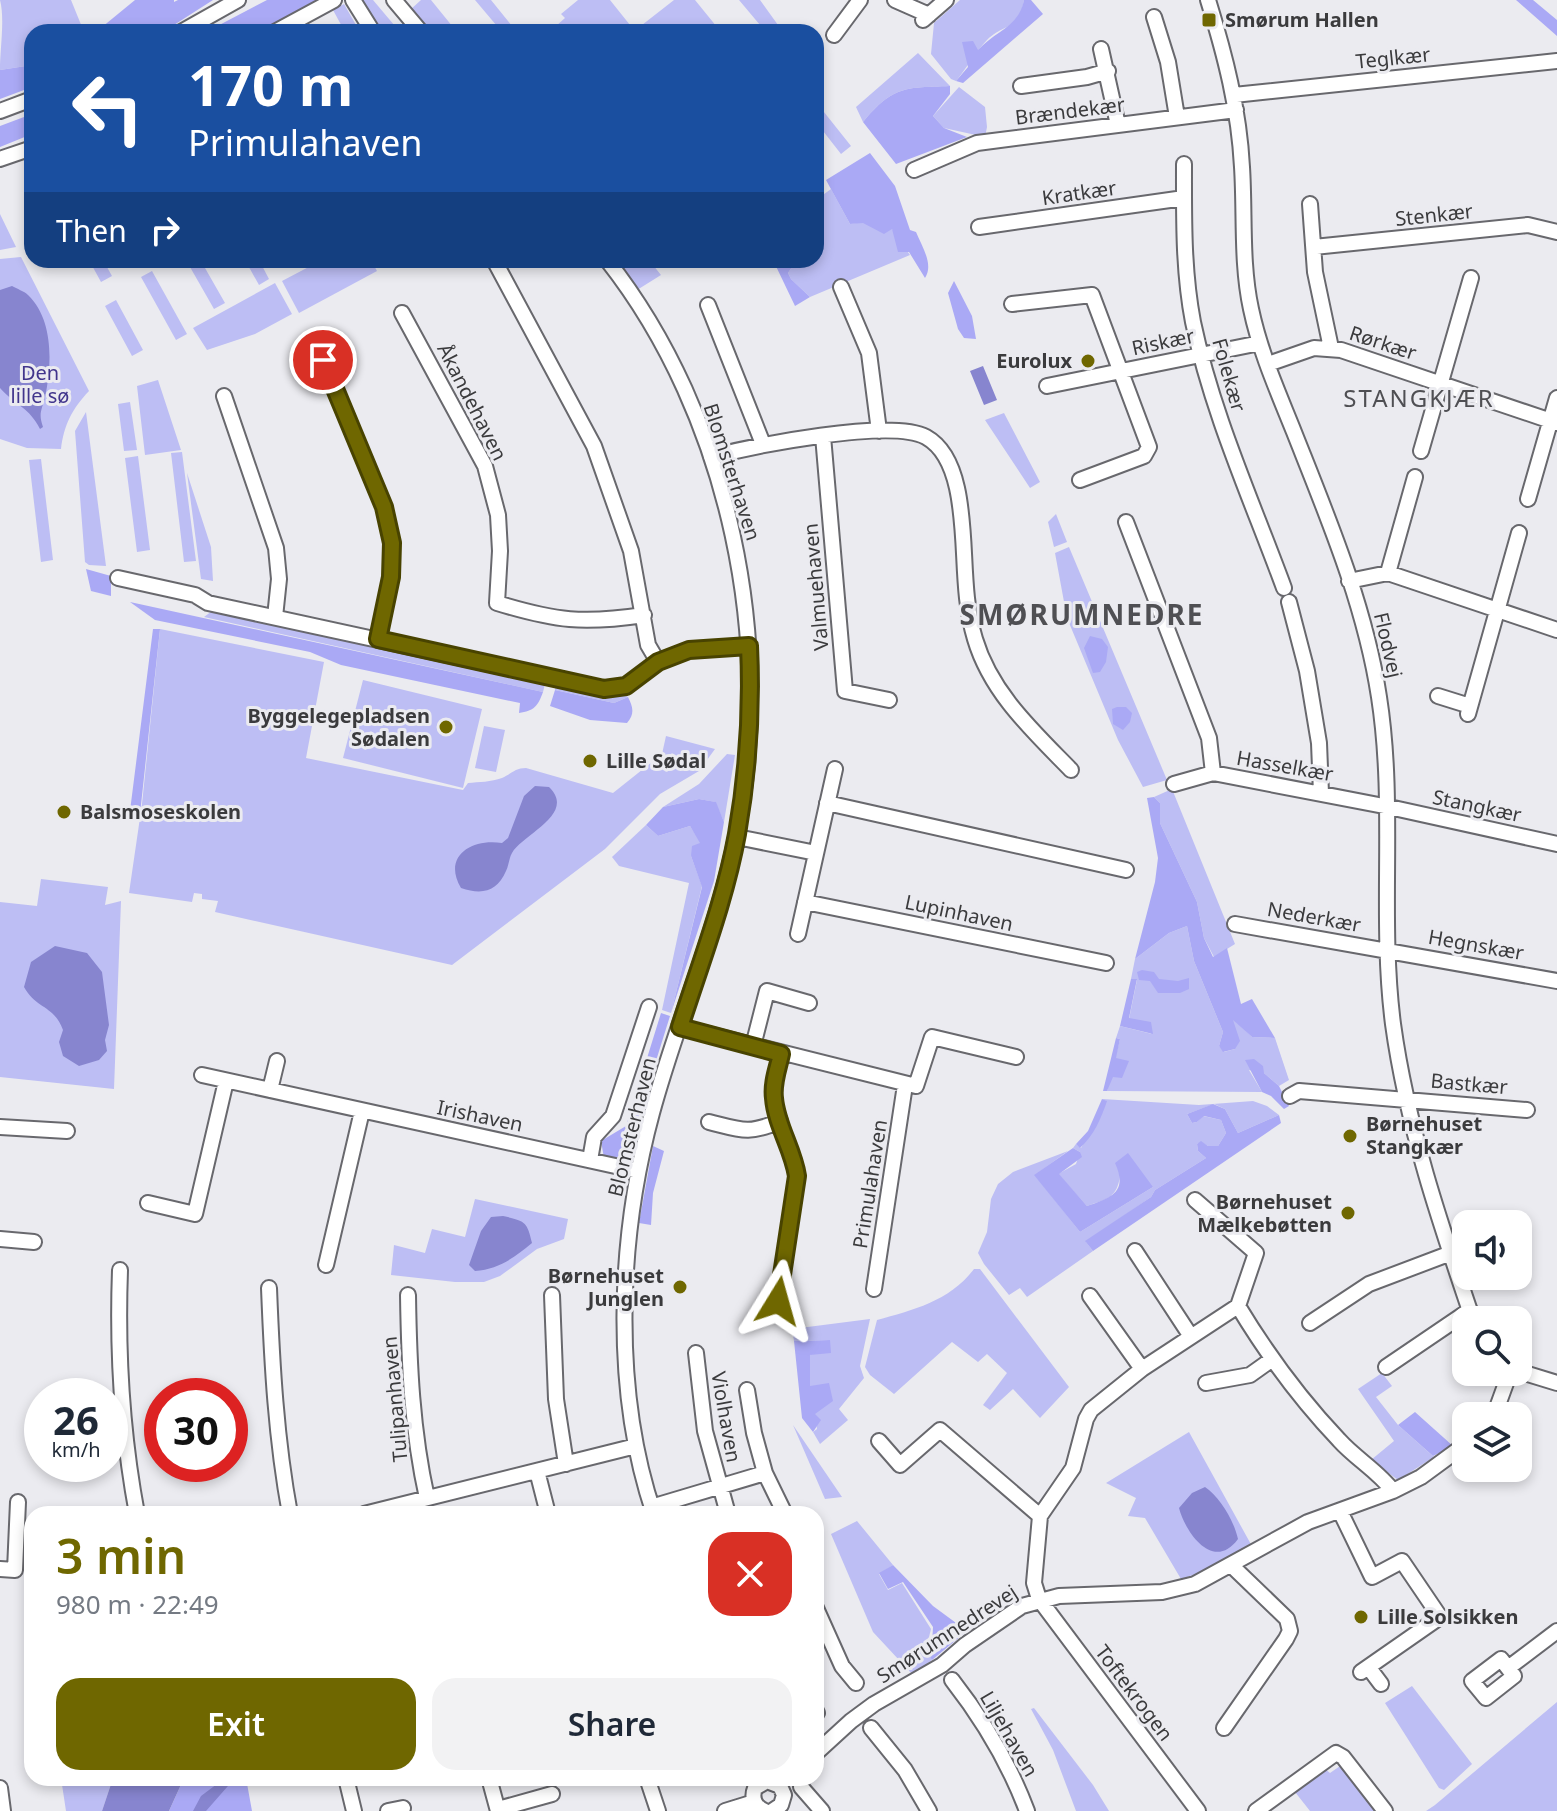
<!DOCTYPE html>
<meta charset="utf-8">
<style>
body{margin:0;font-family:"Noto Sans",sans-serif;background:#f2f2f3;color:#1f2937;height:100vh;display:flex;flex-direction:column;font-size:30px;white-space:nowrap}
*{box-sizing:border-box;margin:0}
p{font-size:26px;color:#747a83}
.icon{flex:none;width:44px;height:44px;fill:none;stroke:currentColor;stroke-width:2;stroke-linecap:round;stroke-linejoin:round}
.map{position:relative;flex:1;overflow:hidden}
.panel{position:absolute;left:24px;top:1506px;width:800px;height:280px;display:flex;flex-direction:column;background:#fff;border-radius:24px;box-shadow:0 4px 12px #0003}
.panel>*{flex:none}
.top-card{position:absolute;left:24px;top:24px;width:800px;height:244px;border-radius:24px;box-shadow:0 4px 12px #0003;background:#1a4fa0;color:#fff;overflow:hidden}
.buttons{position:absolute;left:1452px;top:1210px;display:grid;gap:16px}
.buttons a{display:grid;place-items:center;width:80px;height:80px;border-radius:16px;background:#fff;box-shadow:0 4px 12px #0003;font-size:40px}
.speed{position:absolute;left:24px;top:1378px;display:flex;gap:16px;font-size:40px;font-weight:700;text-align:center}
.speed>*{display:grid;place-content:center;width:104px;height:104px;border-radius:50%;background:#fff;box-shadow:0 4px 12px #0003;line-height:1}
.speed small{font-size:20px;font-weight:400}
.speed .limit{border:12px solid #d22;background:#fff;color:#111}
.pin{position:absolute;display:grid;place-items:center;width:68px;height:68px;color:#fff;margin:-34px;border:4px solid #fff;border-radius:50%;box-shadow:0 2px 8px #0007}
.me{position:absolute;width:88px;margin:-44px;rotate:8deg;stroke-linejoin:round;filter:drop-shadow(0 0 6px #0008)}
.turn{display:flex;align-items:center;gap:28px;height:168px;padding:0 32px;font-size:36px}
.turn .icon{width:104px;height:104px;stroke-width:2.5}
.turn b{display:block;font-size:56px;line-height:68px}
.then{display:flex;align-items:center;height:76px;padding:0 32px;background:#0003;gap:16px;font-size:30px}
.round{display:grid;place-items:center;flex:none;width:84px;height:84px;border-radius:24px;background:#f2f2f3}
.head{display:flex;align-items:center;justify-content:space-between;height:136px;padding:0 32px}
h1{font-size:48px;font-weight:600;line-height:60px;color:#6f6700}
.primary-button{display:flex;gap:16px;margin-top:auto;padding:16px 32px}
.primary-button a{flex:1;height:92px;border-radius:24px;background:#6f6700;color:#fff;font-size:32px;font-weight:600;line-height:92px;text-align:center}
.primary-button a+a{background:#f2f2f3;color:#1f2937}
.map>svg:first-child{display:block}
.green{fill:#bdbef4}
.forest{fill:#aaa9f5}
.water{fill:#8785cf}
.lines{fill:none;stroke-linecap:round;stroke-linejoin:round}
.minor-casing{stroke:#68686d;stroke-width:18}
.minor{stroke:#fff;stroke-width:14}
.route-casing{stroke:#484300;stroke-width:20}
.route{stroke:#6f6700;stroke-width:14}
.poi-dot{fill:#6f6700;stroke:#ebebf0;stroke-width:3}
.labels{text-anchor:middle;stroke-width:6;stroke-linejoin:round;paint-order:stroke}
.poi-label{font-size:20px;font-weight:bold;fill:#3b3b3d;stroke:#ebebf0;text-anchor:start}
.street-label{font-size:20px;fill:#3b3b3d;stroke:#ebebf0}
.park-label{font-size:20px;fill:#41358c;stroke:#ebebf0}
.quarter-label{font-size:24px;letter-spacing:2px;fill:#4f4f53;stroke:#ebebf0}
.district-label{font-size:28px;font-weight:bold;letter-spacing:2px;fill:#4f4f53;stroke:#ebebf0}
</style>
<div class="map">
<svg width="1557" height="1811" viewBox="0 0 1557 1811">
<rect width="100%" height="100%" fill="#ebebf0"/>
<path class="green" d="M0 0H71L84 32H32V65L0 70C0 48 5 19 0 0Z
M356 0H373L400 32H377Z
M421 0H431L457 32H427L410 10Z
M475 0H491L517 32H502Z
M578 0H610L630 25 621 32H560L556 26 565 18 561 14Z
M674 0H695L721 32H648L642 25Z
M739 0H760L783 32H766Z
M960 0H1024C1019 31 1004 23 987 40 975 52 967 68 956 81L951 79 931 54 934 23Z
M344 4 360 32H345L333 10Z
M918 53 950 86C905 88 894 85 863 122L856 107Z
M959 87 985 107 987 127 985 137 944 128 933 116Z
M816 102 851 146 841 154 816 122Z
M831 189 850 224 863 222 892 229 910 255 810 297 791 279 788 273 792 267 788 260H816V200Z
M0 214 16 247 0 250Z
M21 257 89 391C72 409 64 425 61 449L27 448 0 439V259Z
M89 260H103L112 276 101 282Z
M245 260H259L269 279 259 285Z
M322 260H371L377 271 299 313 282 281Z
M614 260H649L661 275 637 290Z
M201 261 225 303 214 309 190 267Z
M152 271 187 334 176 340 141 277Z
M275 283 292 314 255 334 207 350 193 328Z
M116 300 143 350 132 356 105 306Z
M158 380 181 450 145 455 137 386Z
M130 402 137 450 124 451 118 404Z
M86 412 106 566 89 565 85 562 75 431Z
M1004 413 1040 482 1030 488 985 420Z
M182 452 196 561 184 562 171 453Z
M138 456 150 550 137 552 125 458Z
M41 459 53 560 41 562 29 460Z
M187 473 211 547 213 581 201 579Z
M1056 514 1067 542 1054 547 1048 522Z
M1069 547 1167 780 1143 787 1118 740 1067 618 1055 553Z
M212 611 545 684 543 692 204 617Z
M160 629 324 662 306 758 463 790 468 783C479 782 491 782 502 778 511 774 515 768 526 768L613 793 662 754 666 736 715 749 699 771 660 794 605 849 452 965 215 912 218 901 202 899V894L194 893 192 902 129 893 142 804Z
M363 680 482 709 463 788 343 758Z
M555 686 610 697 623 694 628 697 614 703 555 690Z
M484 726 505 730 496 772 475 768Z
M727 754 735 755 724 822 715 802 699 799 663 807 699 784Z
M1172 789 1235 944 1214 957 1204 938 1197 902 1160 823V803L1154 797Z
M646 825 658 836 690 826 701 843 691 856 702 886 671 1013 662 1010 689 883 619 866 612 857Z
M41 879 108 887 105 905 121 901 114 1089 0 1077V902L37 906Z
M1187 926 1194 961 1223 1032 1219 1046 1224 1052 1235 1049 1232 1018 1252 1037 1275 1038 1289 1080 1279 1086 1264 1073 1249 1070 1262 1092 1107 1091 1120 1039 1116 1038 1120 1026 1152 1034 1129 1019 1137 980 1131 979 1135 959 1169 933Z
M1102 1099 1199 1105 1253 1101 1267 1106 1279 1115 1238 1133 1225 1109 1214 1104 1187 1114 1192 1123 1197 1122 1203 1116 1221 1120 1226 1133 1218 1146H1208L1201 1142 1197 1144 1198 1151 1206 1158 1155 1190 1151 1197 1086 1242 1093 1251 1027 1297 1020 1288 1009 1295 984 1264 978 1253 987 1232 991 1199 998 1184 1013 1172 1068 1151 1035 1175 1080 1232 1153 1187 1120 1176C1117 1198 1107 1199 1087 1206L1058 1174 1076 1164 1080 1152 1073 1148 1076 1144 1081 1148 1106 1101Z
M475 1199 568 1219 564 1239 537 1249 500 1276 484 1282H455L391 1275 394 1245 425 1253 432 1229 465 1237Z
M974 1269H980L1069 1387 1040 1418 1013 1389 990 1410 983 1405 1007 1373 987 1354 978 1362 952 1342 894 1394 870 1375 865 1367 877 1320C913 1310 950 1301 974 1269Z
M870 1319 860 1366 864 1378 839 1409 848 1420 820 1444 813 1432 817 1429 810 1386V1355L830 1340 794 1341 792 1329Z
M1382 1373 1392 1386 1376 1397 1398 1425 1434 1457 1398 1480 1371 1460 1394 1441 1358 1389Z
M793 1425 842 1497 825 1499Z
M1189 1432 1253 1548 1206 1571 1181 1579 1145 1518 1128 1516 1136 1498 1106 1483Z
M857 1521 893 1565 879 1574 888 1590 902 1583 931 1629 926 1649 932 1660 913 1675 873 1632 831 1534Z
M1412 1686 1472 1764 1444 1790 1439 1788 1385 1703Z
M1557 1702V1811H1426L1435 1805Z
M1034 1708 1093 1785 1109 1811H1076L1053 1750 1031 1709Z
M1343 1764 1380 1811H1310L1295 1792 1325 1769 1330 1773Z
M61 1778H113L102 1811H66Z"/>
<path class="forest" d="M135 0H174V2L178 0H213L163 32H96Z
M267 0H323L261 32H206Z
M1024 0H1031L1043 14 963 83 956 81 968 67 962 42 973 41 978 50C995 31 1019 27 1024 0Z
M1516 0H1533L1557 20V36Z
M32 65V87L0 99V70Z
M950 86V94L933 116 944 128 967 137 896 164 863 122C894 85 905 88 950 86Z
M32 114V134L0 147V126Z
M870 153 895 186 910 230 916 232C922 247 934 264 925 278L909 252H898L892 229 884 234 863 223 850 224 826 180Z
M773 260H788L792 267 788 273 791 279 810 297 795 306Z
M954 281 972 316 976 339 964 338 958 329 948 293Z
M86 569 111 576V596L91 591Z
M130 602 543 692C538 706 534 711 519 713L520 703 341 665 310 652 155 620Z
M153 629H160L140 814 130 811Z
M1090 636 1102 639 1108 647 1106 662 1100 672 1093 673 1084 648Z
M555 690 614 703 628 697C633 707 635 714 627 723L590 720 550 706Z
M1117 707H1126L1132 713 1130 722 1123 730 1113 724 1112 709Z
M1154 797 1160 803V823L1197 902 1204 938 1213 957 1227 948 1241 1004 1252 999 1275 1038 1252 1037 1233 1020 1240 1041 1235 1049 1223 1052 1219 1046 1223 1032 1194 961 1187 926 1169 933 1135 959 1155 882 1158 858 1147 798Z
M699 799 716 802 724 822 714 881 671 1013 702 887 691 856 692 846 700 843 690 826 658 836 646 825 663 807Z
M1142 970 1154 972 1159 979 1178 981 1189 978V989L1180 993H1158L1150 981 1139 980 1137 972Z
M1131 979H1137L1129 1018 1151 1022 1153 1034 1120 1026Z
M661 1013 670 1016 640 1112 628 1163 604 1158 601 1141 626 1126Z
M1116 1038 1120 1039 1116 1058 1129 1061 1122 1078 1113 1077 1107 1091H1103Z
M1254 1059 1263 1066 1264 1073 1279 1086 1289 1106 1284 1109 1271 1096 1262 1092 1245 1060Z
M1102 1099 1107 1101C1101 1119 1094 1135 1080 1148L1076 1144 1088 1131Z
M1213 1104 1225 1109 1238 1133 1279 1115 1281 1123 1093 1251 1085 1241 1151 1197 1155 1190 1206 1158 1198 1151 1197 1144 1201 1141 1208 1146H1218L1226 1133 1221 1120 1204 1116 1197 1122 1192 1123 1187 1114Z
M653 1146 664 1151 653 1193 651 1225 639 1223Z
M1073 1148 1080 1152 1082 1157 1059 1174 1087 1206C1112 1197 1128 1192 1115 1163L1128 1153 1153 1187 1080 1232 1034 1175Z
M830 1340 831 1353 810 1355V1386L829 1383 833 1401 815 1414 821 1420 813 1432 802 1418 794 1341Z
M1415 1412 1453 1446 1433 1456 1398 1425Z
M893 1565 933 1606 967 1631 932 1660 923 1645 932 1644 933 1627 903 1582 888 1589 879 1573Z
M184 1778H246L252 1811H169Z"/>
<path class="water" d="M12 286C17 289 24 291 28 295 54 320 52 365 45 397 42 410 38 413 43 427L40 429C30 408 15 405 0 388V290Z
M983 366 997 400 984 405 970 371Z
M535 786 549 787C577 814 523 834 512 853 509 858 509 865 506 871 497 892 482 895 461 888 442 856 472 838 502 843L508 838 524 796Z
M55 946 87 953 102 972 109 1025 105 1040 107 1051 99 1060 79 1066 63 1056 59 1042 63 1030C54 1005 36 1009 24 987L31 962Z
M503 1216C525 1221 527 1221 532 1243 514 1258 499 1269 475 1271L469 1265 481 1231 491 1217Z
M1205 1487C1220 1497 1234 1521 1238 1539 1214 1572 1186 1534 1179 1508L1192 1493Z
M113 1778H184L169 1811H102Z
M225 1778H235L206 1811H193L201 1796Z"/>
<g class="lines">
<defs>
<path id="minor" d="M353 0 373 32
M394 0 421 32
M895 0 929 15
M1208 0C1225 55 1239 109 1242 167 1245 214 1241 263 1251 309 1260 352 1278 392 1294 432 1328 518 1365 605 1379 697 1396 806 1379 915 1393 1024 1407 1126 1440 1223 1473 1320
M1154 17 1168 62 1177 117
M923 20 946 0
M181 32 238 0
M275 32 334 0
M834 35 860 0
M1101 49 1118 125
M1021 86 1087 77 1108 71
M1234 95 1557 61
M0 111 32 99
M0 159 32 148
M1184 164C1184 217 1183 270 1193 322 1212 413 1252 501 1284 588
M914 170 977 143 1236 110
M1310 204 1315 272 1331 348
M979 227 1184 198
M1314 247 1528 225 1557 232
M494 260 594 446 631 551 648 645 658 662
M607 260C730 416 776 645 736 837 717 932 677 1020 652 1113 618 1238 612 1390 654 1514
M841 287 869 353 879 431
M1012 304 1092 295 1149 447 1144 456 1080 480
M708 305 763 444
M402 313 485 466 498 515 500 551 497 603C556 621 583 624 644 615
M323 360 384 507 392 543 391 577 378 639
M1268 364 1314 348 1341 350 1557 423
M1047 386 1260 343
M224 396 276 548 279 579 275 617
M823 436 845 691 889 700
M1421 451 1471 278
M711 457C753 446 890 418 926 437 944 447 953 470 957 488 968 537 960 590 975 639 991 693 1033 731 1071 770
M1528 499 1557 398
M1126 522 1209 738 1213 773
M1388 573 1415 477
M118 578 195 595 208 603 604 689 626 686 658 662 689 650 749 646
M1349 581 1388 573 1557 630
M1289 602 1307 671 1319 743 1321 793
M1438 696 1470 706
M1468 714 1519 533
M1174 784 1213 773 1389 807 1557 844
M827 803 1126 870
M737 837 816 853
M805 902 1106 963
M1235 924 1557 981
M798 934 835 769
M680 1027 916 1086 932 1037 1016 1057
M753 1046 767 991 809 1003
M202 1075 638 1171
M270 1090 277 1061
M1290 1096 1299 1091 1527 1110
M709 1122C741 1130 748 1135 780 1121
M0 1127 67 1131
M590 1160 594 1137 613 1116 649 1007
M1195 1200 1256 1253 1238 1306
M148 1203 195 1214 226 1081
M0 1239 34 1242
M1135 1251 1190 1335
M326 1265 362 1111
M120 1270C117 1351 122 1434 137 1514
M269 1288C272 1364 276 1439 290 1514
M874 1289 905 1085
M408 1295C409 1364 412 1431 427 1498
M552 1295 556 1399 566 1464
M1090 1296 1142 1369
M778 1301 797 1176C793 1149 776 1125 774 1098 772 1083 778 1068 781 1054
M1310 1323 1369 1284 1451 1253
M696 1353 705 1431 728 1514
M1386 1367 1470 1310
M1518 1371 1557 1383
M1206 1383 1250 1375 1271 1360
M747 1390 754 1433 765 1473 785 1514
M1494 1416 1510 1372
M879 1441 900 1465 940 1430 1040 1516
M537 1471 548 1514
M651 1507 765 1473
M1340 1511 1372 1577 1402 1561 1440 1617 1361 1672
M364 1514 636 1446
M0 1569 15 1570 18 1502
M816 1608 842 1666 856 1683
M1501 1659 1514 1676 1486 1698 1472 1681Z
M1369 1668 1381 1684
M1508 1668 1557 1631
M952 1680C984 1721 1009 1763 1027 1811
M816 1711 817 1713
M871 1728 905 1770 929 1811
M1224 1728 1286 1639 1290 1631 1287 1619 1232 1566
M816 1753 851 1721 874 1704 942 1665 965 1645 1022 1606 1059 1596 1162 1592 1195 1584 1308 1522 1393 1491 1421 1477 1466 1444
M346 1778 354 1811
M489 1778 498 1811
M647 1778 658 1811
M801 1787 822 1811
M0 1788 3 1811
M498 1809 552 1794
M388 1811 403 1808
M725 1811 754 1802
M765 1811C755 1807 751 1798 755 1788L767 1781 780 1786 784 1795 781 1805 772 1811
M1198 1811 1039 1599 1034 1583 1040 1516 1073 1468 1086 1419 1091 1410 1142 1369 1238 1306C1267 1354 1300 1399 1339 1440 1356 1459 1378 1471 1393 1491
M1256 1811 1336 1753 1343 1757 1385 1811"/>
</defs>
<use href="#minor" class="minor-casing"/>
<use href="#minor" class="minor"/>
</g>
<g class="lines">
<defs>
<path id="route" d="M323 360 384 507 392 543 391 577 378 639 604 689 626 686 658 662 689 650 749 646C752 709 748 771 737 834 725 900 700 964 680 1027L781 1054C778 1068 772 1083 774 1098 776 1125 793 1149 797 1176L778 1301"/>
</defs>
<use href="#route" class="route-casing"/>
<use href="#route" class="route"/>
</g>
<g class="poi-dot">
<rect x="1201" y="12" width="16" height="16" rx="4"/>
<circle cx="1088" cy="361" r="8"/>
<circle cx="446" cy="727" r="8"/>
<circle cx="590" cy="761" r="8"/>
<circle cx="64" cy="812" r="8"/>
<circle cx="1350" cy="1136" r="8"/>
<circle cx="1348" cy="1213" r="8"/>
<circle cx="680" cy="1287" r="8"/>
<circle cx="1361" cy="1617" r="8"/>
</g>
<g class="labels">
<g class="poi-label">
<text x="1225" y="27">Smørum Hallen</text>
<text x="1072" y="368" text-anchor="end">Eurolux</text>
<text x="430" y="723" text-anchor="end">Byggelegepladsen<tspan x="430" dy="23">Sødalen</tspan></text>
<text x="606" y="768">Lille Sødal</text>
<text x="80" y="819">Balsmoseskolen</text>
<text x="1366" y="1131">Børnehuset<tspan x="1366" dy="23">Stangkær</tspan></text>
<text x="1332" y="1209" text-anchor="end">Børnehuset<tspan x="1332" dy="23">Mælkebøtten</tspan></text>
<text x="664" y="1283" text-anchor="end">Børnehuset<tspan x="664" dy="23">Junglen</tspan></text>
<text x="1377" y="1624">Lille Solsikken</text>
</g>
<g class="street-label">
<text transform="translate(1393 58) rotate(-6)" y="7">Teglkær</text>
<text transform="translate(1070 111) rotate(-7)" y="7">Brændekær</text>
<text transform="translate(1079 193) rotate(-8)" y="7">Kratkær</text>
<text transform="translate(1434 215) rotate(-6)" y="7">Stenkær</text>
<text transform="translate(1163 342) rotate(-12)" y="7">Riskær</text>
<text transform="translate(1383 343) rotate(18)" y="7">Rørkær</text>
<text transform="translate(1229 375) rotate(74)" y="7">Folekær</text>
<text transform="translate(472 402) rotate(63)" y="7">Åkandehaven</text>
<text transform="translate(732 472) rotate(72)" y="7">Blomsterhaven</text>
<text transform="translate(816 587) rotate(-95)" y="7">Valmuehaven</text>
<text transform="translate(1388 645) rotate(77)" y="7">Flodvej</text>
<text transform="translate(1285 766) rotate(10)" y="7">Hasselkær</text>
<text transform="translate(1477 806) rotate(12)" y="7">Stangkær</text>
<text transform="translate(959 913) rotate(12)" y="7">Lupinhaven</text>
<text transform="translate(1314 917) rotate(10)" y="7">Nederkær</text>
<text transform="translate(1476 945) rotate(10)" y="7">Hegnskær</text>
<text transform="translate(1469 1084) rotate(5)" y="7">Bastkær</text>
<text transform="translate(480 1116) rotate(12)" y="7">Irishaven</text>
<text transform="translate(632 1127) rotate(-76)" y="7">Blomsterhaven</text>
<text transform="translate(870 1184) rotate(-81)" y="7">Primulahaven</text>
<text transform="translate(395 1399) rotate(-95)" y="7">Tulipanhaven</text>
<text transform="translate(726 1417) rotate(80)" y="7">Violhaven</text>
<text transform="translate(947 1634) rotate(-33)" y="7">Smørumnedrevej</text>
<text transform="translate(1134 1693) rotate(53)" y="7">Toftekrogen</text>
<text transform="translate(1009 1734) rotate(60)" y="7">Liljehaven</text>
</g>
<g class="park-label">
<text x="40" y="380">Den<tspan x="40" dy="23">lille sø</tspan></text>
</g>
<g class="quarter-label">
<text x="1419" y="407">STANGKJÆR</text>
</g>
<g class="district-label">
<text x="1082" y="625">SMØRUMNEDRE</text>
</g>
</g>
</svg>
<div class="buttons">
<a><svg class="icon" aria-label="sound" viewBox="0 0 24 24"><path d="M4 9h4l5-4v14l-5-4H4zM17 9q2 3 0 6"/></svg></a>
<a><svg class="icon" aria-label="search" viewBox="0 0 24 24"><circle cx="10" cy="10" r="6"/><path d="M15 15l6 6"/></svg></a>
<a><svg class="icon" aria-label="layers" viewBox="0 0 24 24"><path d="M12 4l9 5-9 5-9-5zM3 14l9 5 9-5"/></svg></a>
</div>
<div class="speed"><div>26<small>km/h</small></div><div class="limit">30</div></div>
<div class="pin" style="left:323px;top:360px;background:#d93025"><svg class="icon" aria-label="arrive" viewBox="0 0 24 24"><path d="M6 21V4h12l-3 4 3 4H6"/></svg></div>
<svg class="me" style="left:778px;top:1301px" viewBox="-20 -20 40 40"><path d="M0-17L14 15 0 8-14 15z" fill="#6f6700" stroke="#fff" stroke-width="4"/></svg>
<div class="top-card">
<div class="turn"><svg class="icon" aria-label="left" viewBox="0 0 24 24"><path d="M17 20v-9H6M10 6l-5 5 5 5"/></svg><div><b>170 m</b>Primulahaven</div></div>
<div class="then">Then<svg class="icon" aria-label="right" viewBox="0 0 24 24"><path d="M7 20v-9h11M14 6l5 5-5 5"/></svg></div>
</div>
<section class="panel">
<div class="head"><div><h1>3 min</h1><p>980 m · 22:49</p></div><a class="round" style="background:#d93025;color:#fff"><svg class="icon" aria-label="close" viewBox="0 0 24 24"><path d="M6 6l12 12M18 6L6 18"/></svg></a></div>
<div class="primary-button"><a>Exit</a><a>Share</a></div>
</section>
</div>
